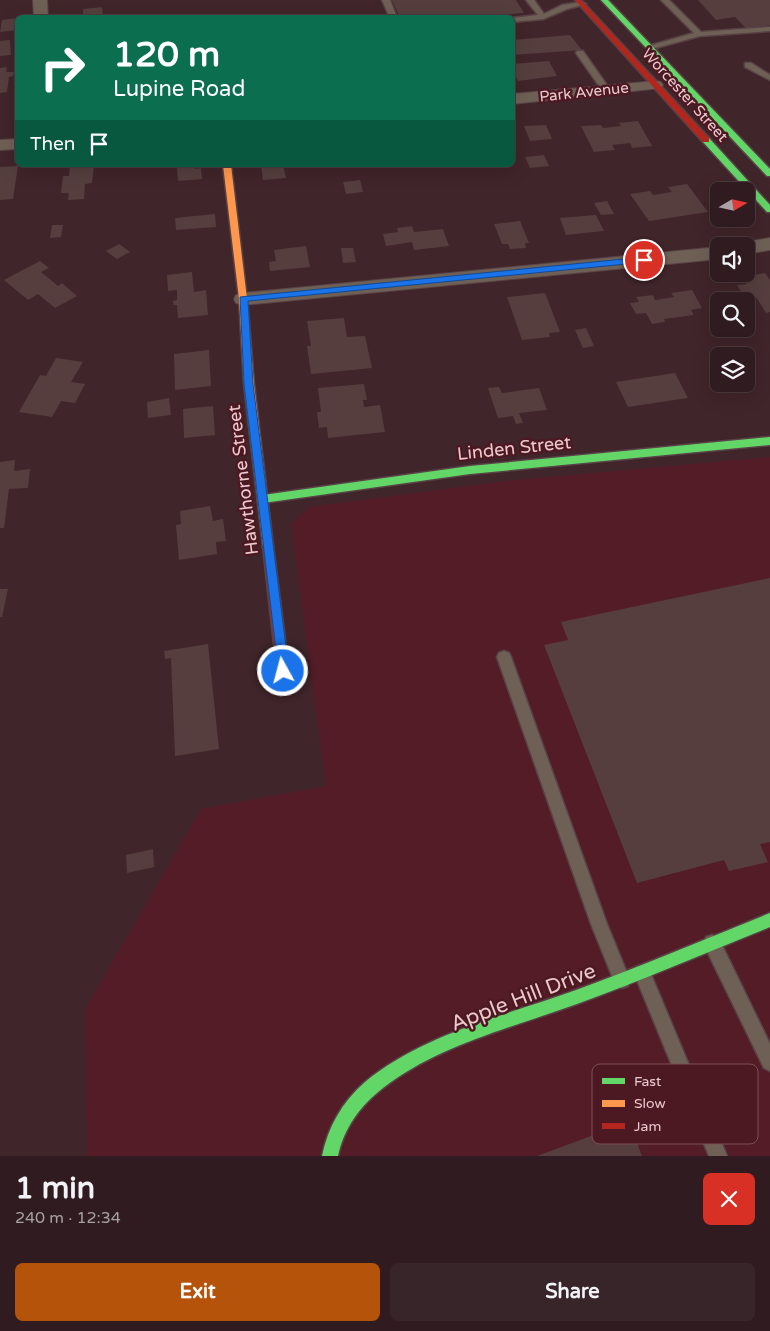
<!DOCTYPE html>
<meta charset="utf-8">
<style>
body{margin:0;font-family:"Varela Round",sans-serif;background:#382529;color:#f1f3f6;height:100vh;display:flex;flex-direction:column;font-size:19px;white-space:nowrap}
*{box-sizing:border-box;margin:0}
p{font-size:16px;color:#a8a1a5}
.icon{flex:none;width:28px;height:28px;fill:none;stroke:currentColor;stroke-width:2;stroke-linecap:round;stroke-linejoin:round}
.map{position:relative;height:1156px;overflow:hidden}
.sheet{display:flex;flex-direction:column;background:#301c20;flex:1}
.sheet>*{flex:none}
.banner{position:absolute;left:15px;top:15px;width:500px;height:152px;border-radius:8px;box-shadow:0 5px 20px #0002,0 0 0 1px #4b3a3e;background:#0b6e4f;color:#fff;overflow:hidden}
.needle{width:32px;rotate:81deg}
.fabs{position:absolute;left:710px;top:182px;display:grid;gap:10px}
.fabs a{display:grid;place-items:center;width:45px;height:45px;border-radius:8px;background:#301c20;box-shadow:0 5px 20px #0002,0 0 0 1px #4b3a3e;font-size:25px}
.pin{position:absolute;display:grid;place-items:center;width:42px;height:42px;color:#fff;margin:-21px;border:2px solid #fff;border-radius:50%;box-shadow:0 1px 5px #0007}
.me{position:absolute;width:55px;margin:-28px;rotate:353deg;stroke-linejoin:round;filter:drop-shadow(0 0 4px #0008)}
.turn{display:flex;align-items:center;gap:18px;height:105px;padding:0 15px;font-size:22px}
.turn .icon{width:65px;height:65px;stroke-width:2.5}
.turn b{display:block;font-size:35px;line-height:42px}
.then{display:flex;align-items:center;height:48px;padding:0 15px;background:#0003;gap:10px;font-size:19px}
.round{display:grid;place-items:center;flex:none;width:52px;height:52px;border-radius:8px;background:#382529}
.overview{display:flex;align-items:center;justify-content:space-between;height:85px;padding:0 15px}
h1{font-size:30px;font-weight:700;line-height:38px}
.cta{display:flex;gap:10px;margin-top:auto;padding:10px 15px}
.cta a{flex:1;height:58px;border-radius:8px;background:#b45309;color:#fff;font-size:20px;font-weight:700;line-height:58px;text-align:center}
.cta a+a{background:#382529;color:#f1f3f6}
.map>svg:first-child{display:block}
.built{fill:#531c27}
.building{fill:#563e3e}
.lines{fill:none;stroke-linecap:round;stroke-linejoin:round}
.lane-casing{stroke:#594246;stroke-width:3}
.street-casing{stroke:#594246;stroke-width:2}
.fast-casing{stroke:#594246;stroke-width:3}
.slow-casing{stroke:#594246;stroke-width:3}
.jam-casing{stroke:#594246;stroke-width:3}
.lane{fill:#6f6055;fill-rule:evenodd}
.street{fill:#6f6055;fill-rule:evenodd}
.fast{fill:#63d668;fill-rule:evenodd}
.slow{fill:#ff974d;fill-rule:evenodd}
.jam{fill:#b3261e;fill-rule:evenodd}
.route{fill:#1a73e8;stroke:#114b97}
.labels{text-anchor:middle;stroke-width:5;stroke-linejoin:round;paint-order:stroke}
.far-street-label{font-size:15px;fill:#ebc9cc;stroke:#4c1922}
.street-label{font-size:18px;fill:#ebc9cc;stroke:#4c1922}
.near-street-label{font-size:21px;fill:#ebc9cc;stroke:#4c1922}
.key{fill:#4c1922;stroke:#7c4e55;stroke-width:1}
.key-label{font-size:14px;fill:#ebc9cc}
</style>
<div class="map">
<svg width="770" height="1156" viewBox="0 0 770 1156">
<rect width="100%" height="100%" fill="#40252a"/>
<path class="built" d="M770 457V1156H87L85 1009 201 809 326 786 291 524 309 507 506 481Z"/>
<path class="building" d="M392 0H516L524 13 471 17 470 15 446 18H400Z
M698 0H770V25L747 29 735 17 716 20Z
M102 7 103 18H83V9Z
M18 18V30L0 32 2 20Z
M570 35 582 50 512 55V40Z
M10 40 11 55 0 56V41Z
M549 61 557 76 518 81 512 70V64Z
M7 67 6 72H14L13 76 9 77 7 92 0 93V68Z
M638 121 652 146 632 148 630 143 612 145 615 150 594 152 581 126 601 125 603 128 621 126 619 123Z
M546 125 552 139 530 141 524 126Z
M544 155 549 166 530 168 525 157Z
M94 165 92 183 85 184 84 199 68 200 69 193H61L63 176H69L70 166Z
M171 165H195V169L201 168 202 179 178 181 177 168H171Z
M261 165H283L286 178 263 180Z
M18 166 13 199 0 200V167Z
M360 180 363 192 346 194 343 182Z
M687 184 708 212 649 221 630 194 650 191 653 195 672 192 668 187Z
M607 201 614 214 601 215 594 203Z
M215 214 216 227 176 230 175 218Z
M596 215 604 231 566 235 560 218Z
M520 221 529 243H525L526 248 510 249 508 244H502L494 224Z
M52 225H63L61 237 50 238Z
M412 226 414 232 443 229 449 246 414 250 412 242 386 246 383 234 398 232 397 228Z
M119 244 130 252 117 259 106 251Z
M306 246 310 267 270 271 269 262 276 261 274 250Z
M341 248H353L356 262 343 263Z
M40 261 49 268 41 272 58 286 62 283 77 296 55 308 38 294 28 300 4 280Z
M192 272 194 292 206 290 208 315 178 318 177 305H174L173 301 177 300V290L168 291 167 275Z
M765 273 770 280V312L766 313 756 297 745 298 737 285 747 284 742 277Z
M692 290 702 308 691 310 694 315 664 319 665 322 652 324 646 313 636 314 630 303 639 302 636 297 653 295 655 300 674 297 671 293Z
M545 293 560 332 549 333 550 337 522 340 507 297Z
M344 318 347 337 365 336 372 368 311 374 307 346H311L307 321Z
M586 328 594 346 583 348 575 330Z
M209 350 211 386 175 390 174 354Z
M56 358 83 362 71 382 85 384 75 403 61 401 52 417 19 412 40 375 46 376Z
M675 373 688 398 628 407 616 382Z
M364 384 367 400H363L364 407 380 405 385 432 328 438 327 427 319 428 317 412H321L318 388Z
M499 387 502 393 539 388 547 410 519 413 523 423 516 424 513 416 498 418 488 388Z
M169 398 171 415 148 418 147 402Z
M213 406 215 435 184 438 183 409Z
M15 460 14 471 30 469 28 488 9 489 4 528H0V462Z
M210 506 213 521 223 519 226 541 216 542 217 554 179 560 176 525 181 524 180 511Z
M770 578V842L760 844 768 862 729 871 724 860 637 883 544 645 568 640 561 622Z
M0 589H8L2 617H0Z
M208 644 219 749 175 756 171 658 165 659 164 651Z
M153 849 154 867 127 873 126 855Z
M629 1122 642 1156H537Z"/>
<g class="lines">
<defs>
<path id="lane" d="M382 0H390L397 18H390Z
M526 0H534L544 14 562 5 582 2 586 4 567 9 543 19 512 22V18L538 15Z
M661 0H669L701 32 770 27V31L700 36 648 50V46L694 33Z
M577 51H583L611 91 610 93H604L576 53Z
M745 63H751L770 75V80L745 67Z
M504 651 509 653 511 657 607 924 630 980 628 986 622 988 616 986 591 924 497 657 499 653Z
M712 935 718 937 770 1044V1071L764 1068 706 949 704 943 706 937Z
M642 965 648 967 727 1156H709L634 973 636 967Z"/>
<path id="street" d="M33 0H47L48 18H34Z
M656 81 661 82 663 85 661 88 512 104V94Z
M18 139V149L0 150V140Z
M770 238V250L746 254V246H738L746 242Z
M719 247V259L243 305 236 303 234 299 236 295 243 293Z"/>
<path id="fast" d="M601 0H608L770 169V176H767Z
M703 138H709L770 205V212H767L703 142Z
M770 437V445L470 474 263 503 258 499 263 495 470 466Z
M770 913V927C706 953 642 980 577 1004 511 1028 439 1045 383 1088 360 1106 344 1128 338 1156H322C328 1127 342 1102 365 1082 423 1034 507 1015 576 990 641 966 706 939 770 913Z"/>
<path id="slow" d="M223 165H231L247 299 254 384 273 546 272 549H264L263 546 244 384 239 299Z"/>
<path id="jam" d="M575 0H581L709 138V142H703Z
M268 542 272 543 273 546 289 671 287 675 283 676 279 675 277 671 263 546 264 543Z"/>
</defs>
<use href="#lane" class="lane-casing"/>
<use href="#street" class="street-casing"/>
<use href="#fast" class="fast-casing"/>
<use href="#slow" class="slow-casing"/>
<use href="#jam" class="jam-casing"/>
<use href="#lane" class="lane"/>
<use href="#street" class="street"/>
<use href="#fast" class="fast"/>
<use href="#slow" class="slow"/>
<use href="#jam" class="jam"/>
</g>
<path class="route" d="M644 257 648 260 647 262 248 301 253 384 289 671 287 675 283 676 279 675 244 384 240 297Z"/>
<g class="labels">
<g class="far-street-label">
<text transform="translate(584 92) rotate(-6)" y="5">Park Avenue</text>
<text transform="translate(685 95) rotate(48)" y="5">Worcester Street</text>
</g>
<g class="street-label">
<text transform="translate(514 448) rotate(-6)" y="6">Linden Street</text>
<text transform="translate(243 480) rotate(-97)" y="6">Hawthorne Street</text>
</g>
<g class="near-street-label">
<text transform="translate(523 997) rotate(-21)" y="7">Apple Hill Drive</text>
</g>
</g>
<rect x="592" y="1064" width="166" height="80" rx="8" class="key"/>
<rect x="602" y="1078" width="23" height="6" fill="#63d668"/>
<rect x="602" y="1100" width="23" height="7" fill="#ff974d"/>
<rect x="602" y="1123" width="23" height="6" fill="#b3261e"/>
<g class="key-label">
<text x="634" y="1086">Fast</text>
<text x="634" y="1108">Slow</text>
<text x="634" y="1131">Jam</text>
</g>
</svg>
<div class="fabs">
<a><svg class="needle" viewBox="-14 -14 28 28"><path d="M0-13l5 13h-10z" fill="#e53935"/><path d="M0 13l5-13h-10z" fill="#a8a1a5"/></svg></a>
<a><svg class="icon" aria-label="sound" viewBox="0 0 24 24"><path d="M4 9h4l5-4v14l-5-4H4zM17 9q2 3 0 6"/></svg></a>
<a><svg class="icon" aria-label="search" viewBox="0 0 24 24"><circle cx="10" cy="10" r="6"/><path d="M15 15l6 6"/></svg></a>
<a><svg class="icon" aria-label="layers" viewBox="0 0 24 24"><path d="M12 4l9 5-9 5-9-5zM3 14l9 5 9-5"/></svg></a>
</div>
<div class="pin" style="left:644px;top:260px;background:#d93025"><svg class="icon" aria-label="arrive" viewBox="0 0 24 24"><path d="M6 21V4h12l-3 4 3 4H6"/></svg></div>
<svg class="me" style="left:283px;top:671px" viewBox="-20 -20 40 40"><circle r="17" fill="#1a73e8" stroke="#fff" stroke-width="3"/><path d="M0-11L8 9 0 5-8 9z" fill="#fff"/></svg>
<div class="banner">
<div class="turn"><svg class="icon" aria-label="right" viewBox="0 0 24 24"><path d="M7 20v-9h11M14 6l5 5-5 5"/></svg><div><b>120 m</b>Lupine Road</div></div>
<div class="then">Then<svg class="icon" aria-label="arrive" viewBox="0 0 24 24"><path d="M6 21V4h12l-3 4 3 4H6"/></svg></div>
</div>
</div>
<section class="sheet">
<div class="overview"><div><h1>1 min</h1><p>240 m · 12:34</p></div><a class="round" style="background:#d93025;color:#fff"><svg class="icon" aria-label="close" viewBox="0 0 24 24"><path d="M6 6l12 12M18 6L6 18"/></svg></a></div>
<div class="cta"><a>Exit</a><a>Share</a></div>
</section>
